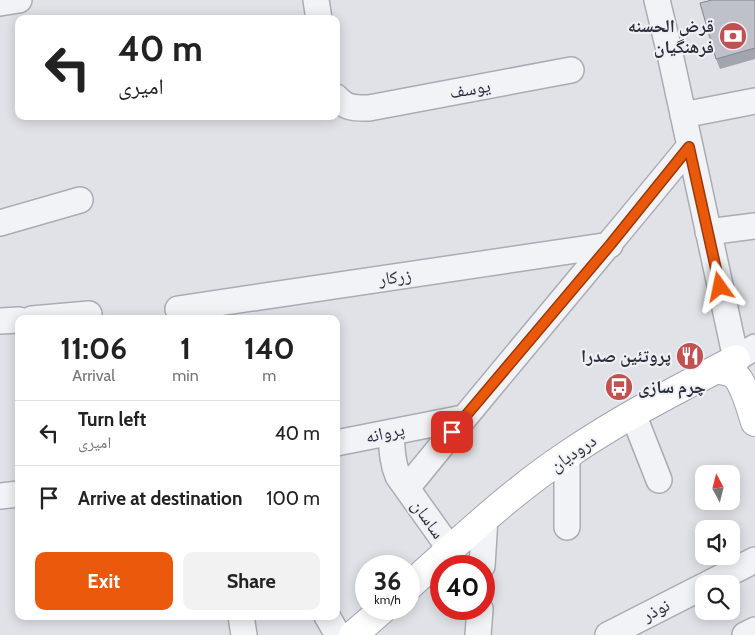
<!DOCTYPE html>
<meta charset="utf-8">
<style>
body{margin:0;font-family:Cabin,"Noto Naskh Arabic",sans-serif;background:#f2f2f2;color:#222;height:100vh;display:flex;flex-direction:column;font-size:19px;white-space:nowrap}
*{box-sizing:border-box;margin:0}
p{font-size:16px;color:#767676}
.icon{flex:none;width:28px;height:28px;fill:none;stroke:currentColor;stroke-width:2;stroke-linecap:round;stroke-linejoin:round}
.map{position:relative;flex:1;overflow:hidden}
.panel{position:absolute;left:15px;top:315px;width:325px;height:305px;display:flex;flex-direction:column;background:#fff;border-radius:10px;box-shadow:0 2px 12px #0003}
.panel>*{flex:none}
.banner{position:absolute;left:15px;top:15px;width:325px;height:105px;border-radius:10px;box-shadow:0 2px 12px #0003;background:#fff;color:#222;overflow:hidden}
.needle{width:32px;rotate:353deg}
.controls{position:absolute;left:695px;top:465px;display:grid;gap:10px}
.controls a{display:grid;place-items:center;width:45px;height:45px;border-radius:10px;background:#fff;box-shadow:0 2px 12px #0003;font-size:25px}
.speed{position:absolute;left:355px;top:555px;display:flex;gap:10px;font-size:25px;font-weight:700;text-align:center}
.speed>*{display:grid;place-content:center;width:65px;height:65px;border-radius:50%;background:#fff;box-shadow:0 2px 12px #0003;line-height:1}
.speed small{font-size:12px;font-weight:400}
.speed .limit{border:8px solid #d22;background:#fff;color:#111}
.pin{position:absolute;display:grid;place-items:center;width:42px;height:42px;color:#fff;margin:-21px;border-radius:10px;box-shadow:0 2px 8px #0006}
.me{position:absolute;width:55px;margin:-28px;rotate:348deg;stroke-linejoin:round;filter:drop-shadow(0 0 4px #0008)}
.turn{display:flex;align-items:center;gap:18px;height:105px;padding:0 20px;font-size:22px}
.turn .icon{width:65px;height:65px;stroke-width:2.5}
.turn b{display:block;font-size:35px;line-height:42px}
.eta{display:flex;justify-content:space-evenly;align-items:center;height:85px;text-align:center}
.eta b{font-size:30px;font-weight:700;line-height:35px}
.button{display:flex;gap:10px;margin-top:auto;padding:10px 20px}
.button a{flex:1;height:58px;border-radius:10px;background:#ea580c;color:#fff;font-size:20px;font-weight:700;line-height:58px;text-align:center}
.button a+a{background:#f2f2f2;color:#222}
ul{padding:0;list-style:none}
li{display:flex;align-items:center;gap:15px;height:65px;padding:0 20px;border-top:1px solid #e0e0e0}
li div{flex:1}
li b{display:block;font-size:19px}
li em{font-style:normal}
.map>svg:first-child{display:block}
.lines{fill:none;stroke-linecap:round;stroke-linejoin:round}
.minor-casing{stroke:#a9acb4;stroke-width:28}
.major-casing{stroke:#a0a5b2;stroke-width:30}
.minor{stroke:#f2f3f6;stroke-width:25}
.major{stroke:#fff;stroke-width:28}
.wall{fill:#a3a5ae}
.building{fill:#bec0ca;stroke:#85868d}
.route-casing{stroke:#983908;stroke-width:12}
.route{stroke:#ea580c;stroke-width:9}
.labels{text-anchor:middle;stroke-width:4;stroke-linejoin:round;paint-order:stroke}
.poi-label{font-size:18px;font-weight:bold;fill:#2a2e3d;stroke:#eff1f5;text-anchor:end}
.street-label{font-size:18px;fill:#2a2e3d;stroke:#eff1f5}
</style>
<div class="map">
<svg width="755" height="635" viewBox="0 0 755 635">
<rect width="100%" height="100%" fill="#e0e2e7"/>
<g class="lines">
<defs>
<path id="minor" d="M316 0 319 19
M657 0 670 54 736 359 755 347
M0 3 19 0
M336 97C347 109 354 108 369 108L571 70
M683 115 755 101
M0 223 80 200
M708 232 755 226
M178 309 610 245
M32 319 89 314
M0 321 19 320
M633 414 659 480
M391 432C392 448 392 462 398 476L450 549
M336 443 463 418
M407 488C500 373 596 261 689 147
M0 496 19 494
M567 527V455
M482 566 485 518
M708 584 755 560
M241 616 244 635
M327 616 338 635
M478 635 480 609
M608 635 704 586
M745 635 755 630"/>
<path id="major" d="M717 369C723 371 731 371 736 376 745 386 751 410 755 422
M409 586C460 541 510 493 567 455 621 418 678 389 736 359
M353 635 383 609"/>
</defs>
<use href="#minor" class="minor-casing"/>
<use href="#major" class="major-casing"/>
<use href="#minor" class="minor"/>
<use href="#major" class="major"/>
</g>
<path class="wall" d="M755 0V59L720 69 716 59Z"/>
<path class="building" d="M712 0H755V48L716 59 700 3Z"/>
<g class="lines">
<defs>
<path id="route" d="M452 432 610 245 689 147 720 287"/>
</defs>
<use href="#route" class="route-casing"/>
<use href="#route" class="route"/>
</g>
<defs>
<symbol id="bank-disc" viewBox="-11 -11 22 22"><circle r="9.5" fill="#c15051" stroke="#eff1f5"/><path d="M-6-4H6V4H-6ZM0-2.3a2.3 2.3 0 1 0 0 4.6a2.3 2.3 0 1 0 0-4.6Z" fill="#fff"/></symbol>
<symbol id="restaurant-disc" viewBox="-11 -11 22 22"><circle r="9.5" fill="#c15051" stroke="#eff1f5"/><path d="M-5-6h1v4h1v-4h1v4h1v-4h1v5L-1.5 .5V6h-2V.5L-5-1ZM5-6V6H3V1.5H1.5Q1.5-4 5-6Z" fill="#fff"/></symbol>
<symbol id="bus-disc" viewBox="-11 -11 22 22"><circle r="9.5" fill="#c15051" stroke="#eff1f5"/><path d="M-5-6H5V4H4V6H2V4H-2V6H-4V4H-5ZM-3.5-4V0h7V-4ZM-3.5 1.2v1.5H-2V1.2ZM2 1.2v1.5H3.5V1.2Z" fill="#fff"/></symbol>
</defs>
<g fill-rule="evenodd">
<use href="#bank-disc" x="717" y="20" width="32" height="32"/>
<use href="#restaurant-disc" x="674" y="340" width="32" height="32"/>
<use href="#bus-disc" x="603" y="371" width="32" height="32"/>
</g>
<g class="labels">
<g class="poi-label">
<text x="714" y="32">قرض الحسنه<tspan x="714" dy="21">فرهنگیان</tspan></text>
<text x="671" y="362">پروتئین صدرا</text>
<text x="638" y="393" text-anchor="start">چرم سازی</text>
</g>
<g class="street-label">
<text transform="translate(470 89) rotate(-10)" y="6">یوسف</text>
<text transform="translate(395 277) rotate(-8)" y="6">زرکار</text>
<text transform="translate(385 433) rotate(-12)" y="6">پروانه</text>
<text transform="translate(573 453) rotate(-34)" y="6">درودیان</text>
<text transform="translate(428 519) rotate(55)" y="6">ساسان</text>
<text transform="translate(656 610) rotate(-27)" y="6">نوذر</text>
</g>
</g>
</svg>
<div class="controls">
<a><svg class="needle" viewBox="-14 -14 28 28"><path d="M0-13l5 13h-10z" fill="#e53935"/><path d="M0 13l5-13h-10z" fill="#767676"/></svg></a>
<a><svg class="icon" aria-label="sound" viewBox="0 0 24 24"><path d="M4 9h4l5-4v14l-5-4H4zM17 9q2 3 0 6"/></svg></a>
<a><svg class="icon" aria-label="search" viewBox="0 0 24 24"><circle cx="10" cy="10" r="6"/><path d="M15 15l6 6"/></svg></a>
</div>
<div class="speed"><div>36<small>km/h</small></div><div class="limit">40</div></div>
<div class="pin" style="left:452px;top:432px;background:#d93025"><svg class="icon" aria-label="arrive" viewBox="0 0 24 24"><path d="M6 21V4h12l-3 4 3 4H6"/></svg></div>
<svg class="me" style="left:720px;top:287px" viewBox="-20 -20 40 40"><path d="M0-17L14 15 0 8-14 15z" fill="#ea580c" stroke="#fff" stroke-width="4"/></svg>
<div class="banner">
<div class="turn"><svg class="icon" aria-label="left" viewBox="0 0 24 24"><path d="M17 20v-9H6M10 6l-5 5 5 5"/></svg><div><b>40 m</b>امیری</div></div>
</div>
<section class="panel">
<div class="eta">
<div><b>11:06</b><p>Arrival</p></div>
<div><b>1</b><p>min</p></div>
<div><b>140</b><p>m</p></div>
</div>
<ul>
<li><svg class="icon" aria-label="left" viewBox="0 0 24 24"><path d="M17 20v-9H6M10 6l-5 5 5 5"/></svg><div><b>Turn left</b><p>امیری</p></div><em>40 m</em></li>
<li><svg class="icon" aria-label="arrive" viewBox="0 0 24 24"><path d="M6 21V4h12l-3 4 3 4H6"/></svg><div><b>Arrive at destination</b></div><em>100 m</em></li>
</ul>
<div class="button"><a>Exit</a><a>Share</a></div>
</section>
</div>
